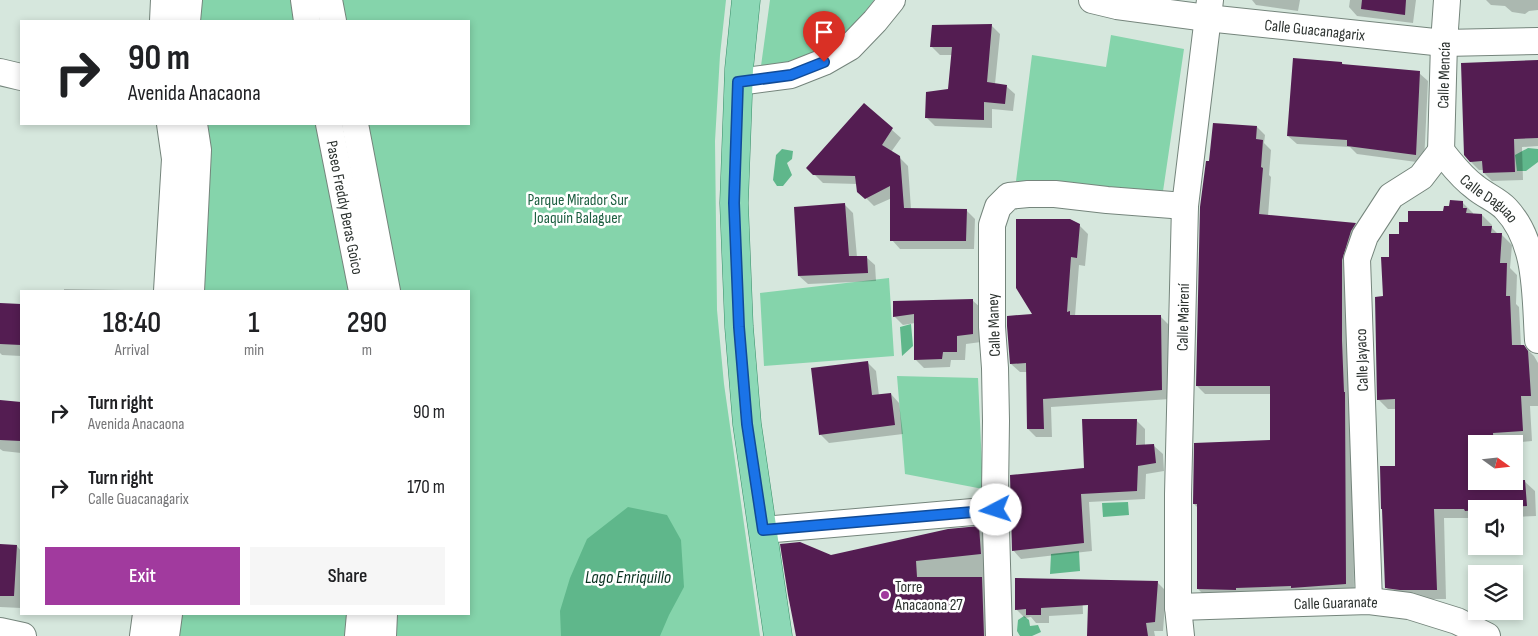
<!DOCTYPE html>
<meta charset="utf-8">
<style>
body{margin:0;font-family:"Sofia Sans Condensed",sans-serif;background:#f6f6f6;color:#202124;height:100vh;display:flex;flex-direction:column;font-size:19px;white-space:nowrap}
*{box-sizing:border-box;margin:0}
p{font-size:16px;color:#757577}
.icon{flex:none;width:28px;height:28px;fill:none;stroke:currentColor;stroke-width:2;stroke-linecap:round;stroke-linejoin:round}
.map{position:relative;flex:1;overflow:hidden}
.panel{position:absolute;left:20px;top:290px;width:450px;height:325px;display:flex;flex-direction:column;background:#fff;border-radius:0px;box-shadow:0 2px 8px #0003}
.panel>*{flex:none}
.banner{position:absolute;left:20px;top:20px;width:450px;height:105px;border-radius:0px;box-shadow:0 2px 8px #0003;background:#fff;color:#202124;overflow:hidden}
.needle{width:32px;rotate:105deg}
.tools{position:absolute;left:1468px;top:435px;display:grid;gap:10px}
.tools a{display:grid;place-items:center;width:55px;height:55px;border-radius:0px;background:#fff;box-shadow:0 2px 8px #0003;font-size:25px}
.pin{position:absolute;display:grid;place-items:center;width:42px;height:42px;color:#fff;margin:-51px -21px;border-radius:50% 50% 50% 0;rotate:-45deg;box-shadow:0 0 5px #0007}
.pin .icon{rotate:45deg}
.me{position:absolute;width:55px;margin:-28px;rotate:265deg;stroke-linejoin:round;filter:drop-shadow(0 0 4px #0008)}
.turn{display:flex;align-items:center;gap:18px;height:105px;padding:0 25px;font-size:22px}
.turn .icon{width:65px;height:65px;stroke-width:2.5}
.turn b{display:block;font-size:35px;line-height:42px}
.eta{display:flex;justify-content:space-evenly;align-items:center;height:85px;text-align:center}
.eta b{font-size:30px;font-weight:600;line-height:35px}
.action{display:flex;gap:10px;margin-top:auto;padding:10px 25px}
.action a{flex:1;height:58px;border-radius:0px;background:#a13a9e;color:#fff;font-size:20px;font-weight:600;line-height:58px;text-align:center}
.action a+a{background:#f6f6f6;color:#202124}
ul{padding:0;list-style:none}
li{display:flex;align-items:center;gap:15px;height:75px;padding:0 25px}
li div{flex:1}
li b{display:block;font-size:19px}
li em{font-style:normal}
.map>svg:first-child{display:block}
.green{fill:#85d4ab}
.water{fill:#5fb78b}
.shadow{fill:#0003}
.building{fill:#541d52}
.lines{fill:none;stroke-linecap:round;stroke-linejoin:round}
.minor-casing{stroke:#75857c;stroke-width:28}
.major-casing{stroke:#398d68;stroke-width:29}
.minor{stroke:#fff;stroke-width:26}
.major{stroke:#8cd8b6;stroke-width:28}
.route-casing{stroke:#114b97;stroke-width:12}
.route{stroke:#1a73e8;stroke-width:9}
.poi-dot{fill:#a13a9e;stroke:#fff;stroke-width:2}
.labels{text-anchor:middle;stroke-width:5;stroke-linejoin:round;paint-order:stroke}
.street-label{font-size:16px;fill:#2c322f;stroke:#fff}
.park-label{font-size:16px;fill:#1d5f41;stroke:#fff}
.poi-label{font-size:16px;fill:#2c322f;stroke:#fff;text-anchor:start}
.water-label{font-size:18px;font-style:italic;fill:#0a3220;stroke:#fff}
</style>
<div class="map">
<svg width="1538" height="636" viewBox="0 0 1538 636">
<rect width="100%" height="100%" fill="#d6e7dd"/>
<path class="green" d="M202 0H726L720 55 715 141 717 310 724 384 760 636H178L181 614H469V291H204L210 143 208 124H469V21H200Z
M770 0H874C854 27 829 53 796 61 785 63 773 64 761 66Z
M1111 35 1184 49 1162 198 1016 181 1032 55 1106 67Z
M889 278 894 356 764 366 760 293Z
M897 376 978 378 983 489 905 474Z"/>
<path class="water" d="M1528 148 1538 149V162L1526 171H1517L1515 155Z
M782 149 793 151 792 159 787 163 792 175 783 186H777L773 180 776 155Z
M911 324 913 346 902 356 900 327Z
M1128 502 1129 515 1103 517 1102 503Z
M628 507 667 515 681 540 684 587 669 615 660 636H561L560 611 570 578 587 539Z
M1079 551 1080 571 1050 574 1051 554Z
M1024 616 1029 620 1030 626 1038 625 1041 632 1032 636H1020L1017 631 1018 620Z"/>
<path class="shadow" d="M1252 0H1300L1298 11 1256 5Z
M1350 0H1416L1413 23 1357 16 1349 7Z
M1486 0H1538V10L1529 11 1525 14 1512 12 1505 6 1491 5Z
M991 25 1000 34 995 84 1006 86 1015 94 1013 111 992 109V128L935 126 926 117 950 90 953 55H940L931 46Z
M1538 61V146L1522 147 1523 180 1492 181 1484 173V170H1479L1470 161Z
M1342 63 1344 66 1419 73 1428 81 1424 163 1357 154 1350 147 1297 144 1288 136Z
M864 105 901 138 891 152 899 157 908 166 911 209 967 211 975 219 974 249H900L892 240V198L874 206 859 191 857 184 823 183 808 168Z
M1257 127 1265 135 1264 143 1271 150 1269 175 1271 177 1268 216 1355 224 1364 232 1353 402 1354 593 1206 597 1198 589V508L1194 504 1271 441V394H1205L1197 386 1210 162Z
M1463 203 1473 213V214L1482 215 1492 225V228L1498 234 1502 235 1512 245 1510 268 1517 275 1516 304 1519 307 1521 346H1524L1534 356 1538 363V406H1530L1532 441 1503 444H1476V481H1524L1535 491 1536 516 1514 517V509H1476V520L1474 518H1444L1446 599H1410L1396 597 1386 587 1396 467V409H1388L1378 399 1385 298 1390 258 1400 235 1409 223 1444 212Z
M844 204 853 213 857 257H866L875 265 876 281 808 284 799 276Z
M1079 225 1088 234 1085 266 1079 265 1075 316H1160L1169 325 1170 399 1051 407 1052 437H1036L1028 429 1027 372H1020L1011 364Z
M64 289 125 290 126 291H64Z
M972 300 981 308V342L966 344 965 360H951L950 367 924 368 915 359V323L903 325 894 316Z
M0 304 21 305V356L2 355 0 353Z
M868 363 876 371 879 396 891 394 899 403 903 434 829 443 820 434Z
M0 401 21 403V453L3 451 0 449Z
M1136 420 1145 429V446H1154L1163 454 1164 471 1146 474 1145 499 1089 502 1092 551 1021 559 1013 550 1086 469Z
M979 528 1007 556 1011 636H798L831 556Z
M0 545 17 546 21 551V608L0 607Z
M1157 582 1166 591 1163 631H1154L1155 636H1102Z
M1082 588 1083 614 1049 616V623H1036L1031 617 1025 618 1016 609Z"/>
<path class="building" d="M1362 0H1406L1405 15 1361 9Z
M992 24 987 82 1007 85 1005 104 984 102V120L925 118 926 92 948 89 952 47H930L932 25Z
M1293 58 1342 62V64L1420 71 1416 155 1347 146V140L1287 136Z
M1538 60V138L1514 139 1515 172 1483 173 1482 161 1470 162 1464 155 1461 63Z
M864 103 893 128 882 145 900 156 904 208 967 209 966 241H890V186L865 199 857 192 855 176 813 175 806 168Z
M1213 123 1257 126 1256 139 1263 140 1261 167 1263 168 1259 214 1356 223 1351 231 1342 260V341L1344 392H1345L1346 584 1291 588V586L1236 588V590L1197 589V504H1193L1194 443 1270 440V386H1196L1200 207 1206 161H1209Z
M1450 200 1463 201V208H1467L1466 213 1482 214V226H1492L1491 233H1502L1500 263H1507L1506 296H1510L1512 345H1524L1528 351 1531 396H1521L1523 431 1493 433 1494 444H1476V481L1525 480 1527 506 1465 511 1464 509H1434L1437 590H1400L1385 588 1382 509H1381L1380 466H1395V399L1377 400 1375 297 1383 296 1381 257H1389V234H1399V222H1408V211H1443L1444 206H1449Z
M845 203 849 256H867L868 273 798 276 794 207Z
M1016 219H1070L1080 224 1077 258 1071 257 1067 312 1070 311V315H1161L1162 390 1043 399 1044 429H1027L1026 363 1010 364 1007 326V316L1032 314 1016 288Z
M973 299V334L957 336V352H943L942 359 914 360V314L893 317V301Z
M0 303 21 304V345L0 344Z
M868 361 872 395 891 393 895 425 819 435 811 368Z
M0 400 21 402V441L0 440Z
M1082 419H1137L1136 445 1154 444 1156 463 1138 466 1137 491 1081 494 1084 543 1012 551 1010 475 1084 468Z
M979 526 981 554 916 561 917 577H982L984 636H796L788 595 780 544 800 542 831 555 948 529Z
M0 544 17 545 14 596H0Z
M1015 578 1158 581 1155 622 1146 623 1148 636H1087L1088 605 1041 608V615H1026V609L1015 610Z"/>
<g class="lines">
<defs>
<g id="minor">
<path d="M304 0 307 21"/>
<path d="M329 0 333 21"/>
<path id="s1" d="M1092 0 1117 6 1207 18 1444 43 1538 41"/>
<path d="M163 21 164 0"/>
<path d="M187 21 189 0"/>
<path d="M0 72 21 77"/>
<path d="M738 82 791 75 824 62 850 47 875 21 892 0"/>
<path id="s2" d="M329 124 362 291"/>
<path d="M355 124 387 291"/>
<path id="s3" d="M1441 151C1452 164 1461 177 1475 187 1484 195 1498 200 1506 209 1538 243 1535 296 1538 340"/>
<path id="s4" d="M1441 151 1444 43 1447 0"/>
<path d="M167 291 175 159 170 124"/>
<path d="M191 291 198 150 194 124"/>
<path d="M763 530 996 510"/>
<path d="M1369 601 1357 259 1365 236 1391 196 1421 177 1441 151"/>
<path id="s5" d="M1178 607 1369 601 1409 606 1457 621 1487 636"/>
<path d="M0 631 23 636"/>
<path d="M143 636 146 614"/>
<path d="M166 636 169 614"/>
<path d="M358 636 360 614"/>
<path d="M383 636 384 614"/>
<path d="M999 636 995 492 996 421 995 368 992 327V225L998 207 1009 196 1028 194H1055L1107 200 1185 206"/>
<path id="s6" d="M1181 636 1178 607V494L1185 206 1210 0"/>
</g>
<path id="major" d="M746 0 739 69 734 203 739 327 747 424 778 636"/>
</defs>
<use href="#minor" class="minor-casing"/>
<use href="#major" class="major-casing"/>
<use href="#minor" class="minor"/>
<use href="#major" class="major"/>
</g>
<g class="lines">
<defs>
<path id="route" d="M824 62 791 75 738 82 734 203 739 327 747 424 763 530 996 510"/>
</defs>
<use href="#route" class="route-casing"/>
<use href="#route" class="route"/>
</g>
<circle class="poi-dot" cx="885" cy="595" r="5"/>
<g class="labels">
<g class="street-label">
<text dy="6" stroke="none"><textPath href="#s1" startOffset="225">Calle Guacanagarix</textPath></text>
<text dy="6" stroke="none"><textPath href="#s4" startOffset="76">Calle Mencía</textPath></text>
<text dy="6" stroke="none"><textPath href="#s3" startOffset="68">Calle Daguao</textPath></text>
<text dy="6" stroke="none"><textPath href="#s2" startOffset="85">Paseo Freddy Beras Goico</textPath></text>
<text dy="6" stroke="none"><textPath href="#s6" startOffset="319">Calle Mairení</textPath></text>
<text transform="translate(993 325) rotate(-92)" y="6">Calle Maney</text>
<text transform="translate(1361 360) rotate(-92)" y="6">Calle Jayaco</text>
<text dy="6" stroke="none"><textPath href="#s5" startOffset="158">Calle Guaranate</textPath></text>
</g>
<g class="park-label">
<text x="578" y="205">Parque Mirador Sur<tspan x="578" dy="18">Joaquín Balaguer</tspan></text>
</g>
<g class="poi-label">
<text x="895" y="592">Torre<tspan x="895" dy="18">Anacaona 27</tspan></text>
</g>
<g class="water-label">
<text x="628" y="583">Lago Enriquillo</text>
</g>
</g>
</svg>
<div class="tools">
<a><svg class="needle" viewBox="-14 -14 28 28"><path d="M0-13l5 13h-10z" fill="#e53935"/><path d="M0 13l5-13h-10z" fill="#757577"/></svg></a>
<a><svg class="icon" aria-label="sound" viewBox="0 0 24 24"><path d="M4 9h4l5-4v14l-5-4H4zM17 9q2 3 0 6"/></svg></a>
<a><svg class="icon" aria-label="layers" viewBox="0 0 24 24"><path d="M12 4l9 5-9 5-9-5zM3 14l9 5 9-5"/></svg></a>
</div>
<div class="pin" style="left:824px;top:62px;background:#d93025"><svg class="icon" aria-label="arrive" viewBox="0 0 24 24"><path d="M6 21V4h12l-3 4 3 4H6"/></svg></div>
<svg class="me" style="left:996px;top:510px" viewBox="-20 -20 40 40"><circle r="19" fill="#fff"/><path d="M0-13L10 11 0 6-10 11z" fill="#1a73e8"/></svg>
<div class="banner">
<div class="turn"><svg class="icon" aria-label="right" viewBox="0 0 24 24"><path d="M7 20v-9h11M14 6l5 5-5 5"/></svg><div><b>90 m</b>Avenida Anacaona</div></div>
</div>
<section class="panel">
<div class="eta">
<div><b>18:40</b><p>Arrival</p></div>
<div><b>1</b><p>min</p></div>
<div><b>290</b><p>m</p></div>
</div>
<ul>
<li><svg class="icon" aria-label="right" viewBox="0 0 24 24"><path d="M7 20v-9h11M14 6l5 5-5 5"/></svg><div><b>Turn right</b><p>Avenida Anacaona</p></div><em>90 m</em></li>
<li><svg class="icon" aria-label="right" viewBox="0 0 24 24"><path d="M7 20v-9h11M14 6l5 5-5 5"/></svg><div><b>Turn right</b><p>Calle Guacanagarix</p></div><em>170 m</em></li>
</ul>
<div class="action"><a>Exit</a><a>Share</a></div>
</section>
</div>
